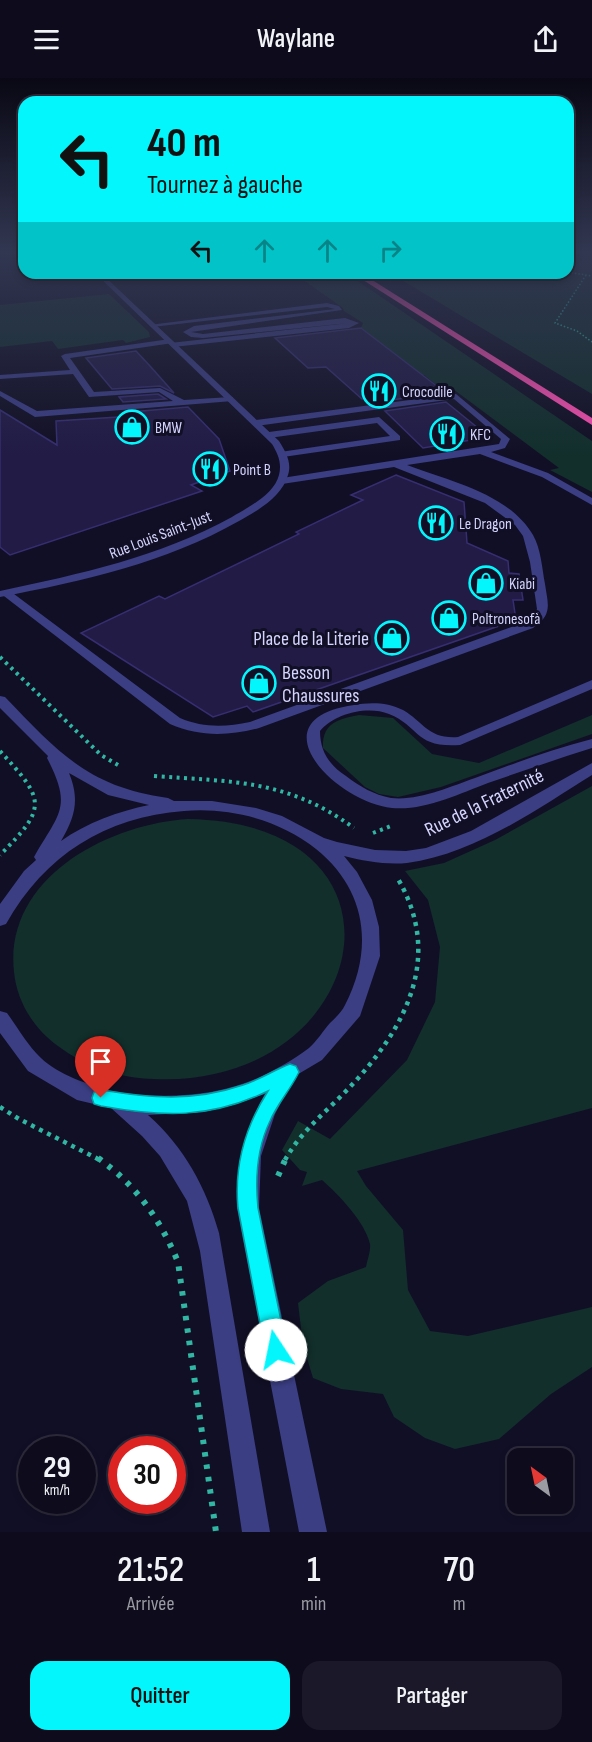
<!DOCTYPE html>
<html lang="fr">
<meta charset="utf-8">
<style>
body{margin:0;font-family:"Sofia Sans Condensed",sans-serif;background:#1b1929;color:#f1f3f6;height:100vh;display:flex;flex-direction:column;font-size:22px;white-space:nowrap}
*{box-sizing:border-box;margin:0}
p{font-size:20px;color:#9a9ba3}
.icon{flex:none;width:33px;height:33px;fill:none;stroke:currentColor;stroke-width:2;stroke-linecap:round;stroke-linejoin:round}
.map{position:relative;height:1454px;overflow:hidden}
.side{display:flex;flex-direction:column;background:#0d0b1c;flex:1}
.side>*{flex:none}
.hud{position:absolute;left:18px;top:18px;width:556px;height:183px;border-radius:18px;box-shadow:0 3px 9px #0003,0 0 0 2px #2d2b3b;background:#03f6fb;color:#111;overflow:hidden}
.needle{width:39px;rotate:327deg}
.fabs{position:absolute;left:507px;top:1370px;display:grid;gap:12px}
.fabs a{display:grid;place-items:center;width:66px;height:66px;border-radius:12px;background:#0d0b1c;box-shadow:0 3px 9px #0003,0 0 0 2px #2d2b3b;font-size:30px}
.speed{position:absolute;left:18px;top:1358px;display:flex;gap:12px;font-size:30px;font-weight:700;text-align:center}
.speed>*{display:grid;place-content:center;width:78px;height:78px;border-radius:50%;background:#0d0b1c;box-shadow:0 3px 9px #0003,0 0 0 2px #2d2b3b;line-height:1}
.speed small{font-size:15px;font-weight:400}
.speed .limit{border:9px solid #d22;background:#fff;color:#111}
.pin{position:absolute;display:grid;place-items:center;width:51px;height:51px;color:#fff;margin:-62px -26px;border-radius:50% 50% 50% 0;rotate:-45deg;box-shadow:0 0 6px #0007}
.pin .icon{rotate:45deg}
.me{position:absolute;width:66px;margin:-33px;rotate:349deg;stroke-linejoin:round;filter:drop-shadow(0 0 4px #0008)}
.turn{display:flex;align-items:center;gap:21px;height:126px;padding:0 30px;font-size:27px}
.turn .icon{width:78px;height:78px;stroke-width:2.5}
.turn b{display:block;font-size:42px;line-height:51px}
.lanes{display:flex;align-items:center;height:57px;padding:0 30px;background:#0003;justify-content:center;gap:30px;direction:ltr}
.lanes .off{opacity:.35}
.eta{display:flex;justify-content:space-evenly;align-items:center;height:102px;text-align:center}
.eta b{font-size:36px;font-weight:600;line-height:42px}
.primary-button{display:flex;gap:12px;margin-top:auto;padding:12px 30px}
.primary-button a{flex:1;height:69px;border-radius:18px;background:#03f6fb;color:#111;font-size:24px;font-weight:600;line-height:69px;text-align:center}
.primary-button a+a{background:#1b1929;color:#f1f3f6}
header{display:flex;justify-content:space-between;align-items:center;height:78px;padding:0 30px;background:#0d0b1c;font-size:27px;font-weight:600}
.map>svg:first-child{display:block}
.green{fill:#122f2c}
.building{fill:#211b46;stroke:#362e71;stroke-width:1.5}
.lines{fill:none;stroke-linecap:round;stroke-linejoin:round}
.path-far3{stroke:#31b6a3;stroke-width:1.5;stroke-dasharray:1.5 2;stroke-linecap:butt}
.path-far2{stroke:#31b6a3;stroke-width:4;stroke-dasharray:3 4.5;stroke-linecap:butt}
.path-far1{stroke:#31b6a3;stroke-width:4.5;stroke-dasharray:4 5;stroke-linecap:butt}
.path{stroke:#31b6a3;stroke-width:6;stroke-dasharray:4.5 8;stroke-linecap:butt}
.lane{fill:#3b3e83;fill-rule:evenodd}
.street{fill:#3b3e83;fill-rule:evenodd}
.highway{fill:#fd50b1;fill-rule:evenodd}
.route{fill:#03f6fb;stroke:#02a0a3;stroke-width:1.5}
.labels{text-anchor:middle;stroke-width:6;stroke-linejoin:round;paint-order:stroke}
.far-poi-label{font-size:16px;fill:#d5d4fe;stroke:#110f25;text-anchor:start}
.far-street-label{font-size:16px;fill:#d5d4fe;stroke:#110f25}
.poi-label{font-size:20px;fill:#d5d4fe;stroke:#110f25;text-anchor:end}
.street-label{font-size:20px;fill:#d5d4fe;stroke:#110f25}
</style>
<header><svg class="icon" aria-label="menu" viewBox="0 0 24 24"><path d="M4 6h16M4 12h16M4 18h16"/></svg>Waylane<svg class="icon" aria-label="share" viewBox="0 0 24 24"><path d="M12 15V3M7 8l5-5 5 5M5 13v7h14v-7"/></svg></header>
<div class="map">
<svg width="592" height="1454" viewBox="0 0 592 1454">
<rect width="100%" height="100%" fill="#110f25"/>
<path class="green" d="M569 174H592V316L390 195H568Z
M346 195 592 363V414L550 392 559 390 453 311 443 312 424 297 352 306 413 290 361 250 363 245 344 233 343 230 299 199 292 200 285 196Z
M109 216 149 254 150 259 126 265 123 262 58 271 52 263 0 269V227Z
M359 637 393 640 432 676 479 685 592 637V656L441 709 398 719 379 716 365 709 323 670C322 645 338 641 359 637Z
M592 708V1030L357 1093 366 1108 403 1152 408 1212 430 1253 468 1258 592 1229V1289L551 1316 499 1361 455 1371 425 1360 394 1339 383 1316 341 1311 313 1300 303 1267 298 1225 328 1203 366 1189C367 1183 371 1172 370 1166 365 1144 339 1117 322 1102L302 1108 307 1094 300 1092 282 1072 298 1043 330 1061 407 982 435 924 440 869 428 822 405 793 444 785 495 762Z
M188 741C430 745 370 1011 154 1001 120 1000 86 989 58 968 34 951 17 924 14 894 4 799 109 746 188 741Z"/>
<path class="building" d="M361 250 442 312 433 314 436 316 376 324 372 320 362 321 326 289 308 290 275 260Z
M136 273 150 288 174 315 160 308 112 311 86 280Z
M158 316 166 321 123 324 119 319Z
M446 324 489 359 423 370 385 333Z
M188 329 219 361 230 393 191 407 202 413 10 477 0 469V332L57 367 56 343 134 338 131 334Z
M396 397 464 424 467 465 508 483 509 495 519 496 523 522H513L516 542 253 634 247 628 213 639 81 555 159 518 165 521 299 456 296 454 363 422 351 417Z"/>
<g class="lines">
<path class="path-far3" d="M568 194 592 198
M586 197 555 245 577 253 592 264"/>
<path class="path-far2" d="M0 579 101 677 118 687
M0 673C45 722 48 729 0 777
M154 698C233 704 287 701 354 750
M373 755 391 748"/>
<path class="path-far1" d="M0 1029 19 1041 100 1082
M285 1082C301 1053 327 1033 349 1010 405 951 444 880 398 801"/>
<path class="path" d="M98 1080C136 1107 160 1141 178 1184L216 1454
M278 1098 286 1080"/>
<path class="lane" d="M327 225 339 228 342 232 191 254 203 256 345 240 359 245 349 250 173 269 170 265 349 245 203 260 191 259 183 254 194 248 335 231 327 229 152 249 149 247Z
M170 261 173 265 70 280 94 314 160 310 184 322 230 319H233V323L35 339 0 318V313L37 333 173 323 159 314 89 319 73 296 0 301V297L70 292 61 278 65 276Z
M456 316 510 361 505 370 491 374 548 395 592 420V427L542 399 480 376 407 387C449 403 508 415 533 457 541 471 542 490 545 506 548 527 553 536 533 550L259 650C228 658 200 659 170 646L0 515 6 512 10 513 180 640C203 650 226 649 250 644L525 544 534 538 537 531 530 484 523 458 515 447 485 425 394 389 282 406 277 403 282 400 499 366 501 361 454 321 256 348 252 345 256 342Z
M379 339 400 358V362L283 379 280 378V374L390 358 377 345 269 360 265 357 269 354Z
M592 602V611L460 667C414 670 421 649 389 636 367 627 334 636 320 653 320 673 329 687 346 698 359 708 374 717 391 720 419 723 449 709 475 700 513 686 552 671 592 661V670C557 681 523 693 488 705 459 716 424 733 392 730 335 724 254 641 354 627 369 624 388 624 403 632 425 645 428 661 458 659Z"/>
<path class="street" d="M95 195H101L279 363C286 374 292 385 288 397 282 419 257 433 239 443 165 485 83 503 0 519V513C80 496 159 479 232 439 248 429 274 417 279 397 282 385 278 376 272 366Z
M0 618 5 619C58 674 88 709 168 720L174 723H212L256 730 282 738 324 760 337 764 375 772 406 773 426 770 471 753 592 685V697C536 732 474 776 407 785 386 787 364 783 344 778L357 794 372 822 379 849 380 878 360 938 322 982 295 998 275 1036 261 1078 259 1130 327 1454H299L237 1130C235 1089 244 1052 265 1016L205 1034 148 1037C184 1069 206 1109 219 1155L270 1454H242L200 1173 187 1123 160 1078 142 1058 111 1030 77 1022 28 993 0 955V933L7 935C18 950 28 968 41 980 57 996 91 1008 113 1013 158 1022 218 1019 260 999 276 991 295 981 309 970 317 963 323 953 330 945 335 940 342 934 345 927 374 871 367 812 316 771 280 742 230 729 184 733 105 739 45 777 6 846L0 848V826L24 793 36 782 34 779C59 735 73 730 47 680L48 678 0 630ZM69 695 108 717 149 727C119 733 86 745 61 763 75 739 80 722 69 695Z"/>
<path class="highway" d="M352 195H361L592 340V347Z"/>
</g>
<linearGradient id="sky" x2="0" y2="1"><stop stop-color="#090814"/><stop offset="0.46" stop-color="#323751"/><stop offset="1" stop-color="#323751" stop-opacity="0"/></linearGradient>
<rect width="592" height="378" fill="url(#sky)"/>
<path class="route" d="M290 986 296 988 299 994C291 1011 277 1026 270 1043 257 1070 255 1101 258 1130L287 1272 284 1280 276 1283 269 1280 265 1272 238 1130C234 1088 245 1049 268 1013 210 1041 162 1039 101 1028L94 1026 92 1020 94 1014 101 1012C151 1020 193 1024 243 1007 259 1002 274 992 290 986Z"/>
<defs>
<symbol id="restaurant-ring" viewBox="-11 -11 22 22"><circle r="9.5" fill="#110f25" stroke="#03f6fb" stroke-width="1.5"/><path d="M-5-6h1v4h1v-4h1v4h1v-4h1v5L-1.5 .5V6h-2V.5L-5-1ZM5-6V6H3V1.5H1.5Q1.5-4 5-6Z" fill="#03f6fb"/></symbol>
<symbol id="shop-ring" viewBox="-11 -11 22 22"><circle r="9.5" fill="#110f25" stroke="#03f6fb" stroke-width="1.5"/><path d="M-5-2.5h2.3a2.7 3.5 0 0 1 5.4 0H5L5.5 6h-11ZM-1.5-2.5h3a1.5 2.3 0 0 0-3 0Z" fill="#03f6fb"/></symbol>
</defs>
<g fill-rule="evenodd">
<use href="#restaurant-ring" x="360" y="294" width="38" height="38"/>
<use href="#shop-ring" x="113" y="330" width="38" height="38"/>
<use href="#restaurant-ring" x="428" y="337" width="38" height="38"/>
<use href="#restaurant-ring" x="191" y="372" width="38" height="38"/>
<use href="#restaurant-ring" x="417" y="426" width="38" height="38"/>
<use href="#shop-ring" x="467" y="486" width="38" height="38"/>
<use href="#shop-ring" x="430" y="521" width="38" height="38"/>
<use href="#shop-ring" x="373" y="541" width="38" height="38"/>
<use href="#shop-ring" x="240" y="586" width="38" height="38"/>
</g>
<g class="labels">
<g class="far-poi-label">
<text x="402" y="319">Crocodile</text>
<text x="155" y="355">BMW</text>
<text x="470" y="362">KFC</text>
<text x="233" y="397">Point B</text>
<text x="459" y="451">Le Dragon</text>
<text x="509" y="511">Kiabi</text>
<text x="472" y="546">Poltronesofà</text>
</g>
<g class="far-street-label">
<text transform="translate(160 456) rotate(-21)" y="6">Rue Louis Saint-Just</text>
</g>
<g class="poi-label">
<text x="369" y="567">Place de la Literie</text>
<text x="282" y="601" text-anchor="start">Besson<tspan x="282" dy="23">Chaussures</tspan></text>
</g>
<g class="street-label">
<text transform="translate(484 724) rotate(-26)" y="7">Rue de la Fraternité</text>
</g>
</g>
</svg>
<div class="fabs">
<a><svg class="needle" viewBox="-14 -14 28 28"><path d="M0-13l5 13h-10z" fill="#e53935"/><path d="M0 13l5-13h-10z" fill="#9a9ba3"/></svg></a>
</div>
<div class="speed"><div>29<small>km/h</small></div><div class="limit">30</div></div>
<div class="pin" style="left:101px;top:1020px;background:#d93025"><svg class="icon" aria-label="arrive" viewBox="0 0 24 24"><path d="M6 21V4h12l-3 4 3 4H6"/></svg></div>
<svg class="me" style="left:276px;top:1272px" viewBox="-20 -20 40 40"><circle r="19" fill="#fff"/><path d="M0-13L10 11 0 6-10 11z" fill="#03f6fb"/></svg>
<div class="hud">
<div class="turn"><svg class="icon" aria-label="left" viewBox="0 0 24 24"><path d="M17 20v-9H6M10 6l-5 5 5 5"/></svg><div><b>40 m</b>Tournez à gauche</div></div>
<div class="lanes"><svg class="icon" aria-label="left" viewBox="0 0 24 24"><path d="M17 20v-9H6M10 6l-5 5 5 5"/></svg><svg class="icon off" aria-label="ahead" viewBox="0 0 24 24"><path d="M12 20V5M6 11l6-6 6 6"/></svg><svg class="icon off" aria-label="ahead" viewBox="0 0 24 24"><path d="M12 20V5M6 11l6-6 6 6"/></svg><svg class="icon off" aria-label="right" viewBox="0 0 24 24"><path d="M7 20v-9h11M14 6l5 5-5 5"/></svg></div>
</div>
</div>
<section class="side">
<div class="eta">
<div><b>21:52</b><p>Arrivée</p></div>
<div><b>1</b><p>min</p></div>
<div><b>70</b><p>m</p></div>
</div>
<div class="primary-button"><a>Quitter</a><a>Partager</a></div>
</section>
